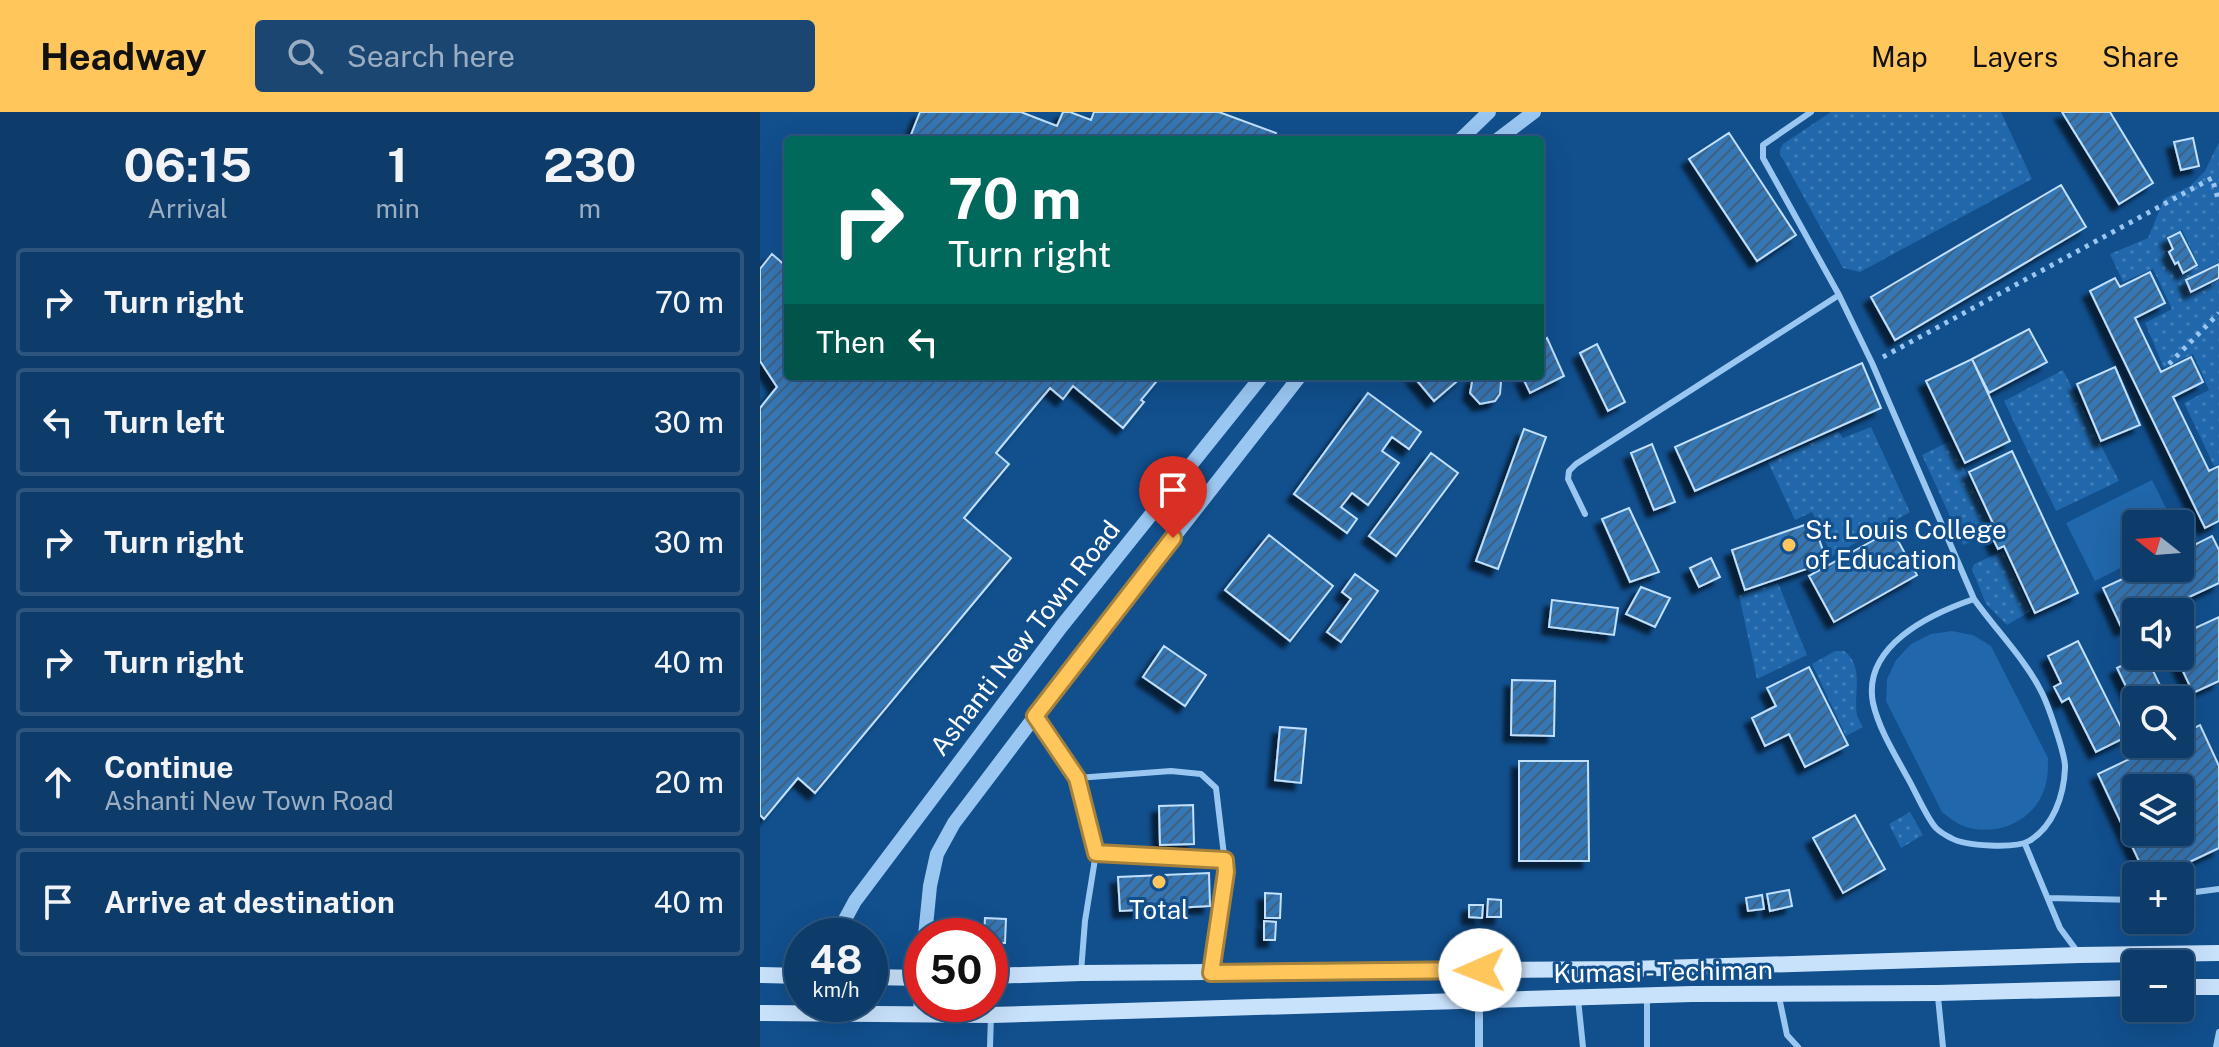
<!DOCTYPE html>
<meta charset="utf-8">
<style>
body{margin:0;font-family:"Public Sans",sans-serif;background:#1b4672;color:#f1f3f6;height:100vh;display:flex;flex-direction:column;font-size:30px;white-space:nowrap}
*{box-sizing:border-box;margin:0}
p{font-size:26px;color:#9aadc1}
.icon{flex:none;width:44px;height:44px;fill:none;stroke:currentColor;stroke-width:2;stroke-linecap:round;stroke-linejoin:round}
.map{position:relative;flex:1;overflow:hidden}
.side{display:flex;flex-direction:column;background:#0d3b6a;width:760px}
.side>*{flex:none}
.top-card{position:absolute;left:24px;top:24px;width:760px;height:244px;border-radius:8px;box-shadow:0 8px 32px #0002,0 0 0 2px #2d557e;background:#00695c;color:#fff;overflow:hidden}
.needle{width:52px;rotate:287deg}
.fabs{position:absolute;left:1362px;top:398px;display:grid;gap:16px}
.fabs a{display:grid;place-items:center;width:72px;height:72px;border-radius:8px;background:#0d3b6a;box-shadow:0 8px 32px #0002,0 0 0 2px #2d557e;font-size:40px}
.speed{position:absolute;left:24px;top:806px;display:flex;gap:16px;font-size:40px;font-weight:700;text-align:center}
.speed>*{display:grid;place-content:center;width:104px;height:104px;border-radius:50%;background:#0d3b6a;box-shadow:0 8px 32px #0002,0 0 0 2px #2d557e;line-height:1}
.speed small{font-size:20px;font-weight:400}
.speed .limit{border:12px solid #d22;background:#fff;color:#111}
.pin{position:absolute;display:grid;place-items:center;width:68px;height:68px;color:#fff;margin:-82px -34px;border-radius:50% 50% 50% 0;rotate:-45deg;box-shadow:0 0 8px #0007}
.pin .icon{rotate:45deg}
.me{position:absolute;width:88px;margin:-44px;rotate:269deg;stroke-linejoin:round;filter:drop-shadow(0 0 6px #0008)}
.turn{display:flex;align-items:center;gap:28px;height:168px;padding:0 32px;font-size:36px}
.turn .icon{width:104px;height:104px;stroke-width:2.5}
.turn b{display:block;font-size:56px;line-height:68px}
.then{display:flex;align-items:center;height:76px;padding:0 32px;background:#0003;gap:16px;font-size:30px}
.eta{display:flex;justify-content:space-evenly;align-items:center;height:136px;text-align:center}
.eta b{font-size:48px;font-weight:700;line-height:56px}
ul{padding:0;list-style:none}
li{display:flex;align-items:center;gap:24px;height:108px;margin:0 16px 12px;padding:0 16px;border:4px solid #2d557e;border-radius:8px}
li div{flex:1}
li b{display:block;font-size:30px}
li em{font-style:normal}
header{display:flex;align-items:center;gap:48px;box-sizing:border-box;height:112px;padding:0 40px;background:#ffc65b;color:#111}
header strong{font-size:38px}
nav{display:flex;gap:44px;margin-inline-start:auto;font-size:28px}
.search{width:560px;height:72px;background:#1b4672;display:flex;align-items:center;gap:20px;box-sizing:border-box;padding:0 28px;border-radius:8px;color:#9aadc1;font-size:30px}
main{display:flex;flex:1;min-height:0}
.map>svg:first-child{display:block}
.grass{fill:url(#grass-dots);fill-rule:evenodd}
.pitch{fill:#2067ab}
.building{fill:url(#building-hatch);stroke:#c1e0fd;stroke-width:2;fill-rule:evenodd;filter:url(#shadow)}
.lines{fill:none;stroke-linecap:round;stroke-linejoin:round}
.path{stroke:#9ac7f2;stroke-width:5;stroke-dasharray:4 6;stroke-linecap:butt}
.service{stroke:#9ac7f2;stroke-width:6}
.minor{stroke:#9ac7f2;stroke-width:8}
.tertiary{stroke:#9ac7f2;stroke-width:14}
.secondary{stroke:#c9e2fc;stroke-width:16}
.route-casing{stroke:#a6813b;stroke-width:20}
.route{stroke:#ffc65b;stroke-width:14}
.poi-dot{fill:#ffc65b;stroke:#114f8d;stroke-width:3}
.labels{text-anchor:middle;stroke-width:6;stroke-linejoin:round;paint-order:stroke}
.poi-label{font-size:26px;fill:#fff;stroke:#114f8d;text-anchor:start}
.street-label{font-size:26px;fill:#fff;stroke:#114f8d}
</style>
<header>
<strong>Headway</strong>
<div class="search"><svg class="icon" aria-label="search" viewBox="0 0 24 24"><circle cx="10" cy="10" r="6"/><path d="M15 15l6 6"/></svg>Search here</div>
<nav><a>Map</a><a>Layers</a><a>Share</a></nav>
</header>
<main>
<section class="side">
<div class="eta">
<div><b>06:15</b><p>Arrival</p></div>
<div><b>1</b><p>min</p></div>
<div><b>230</b><p>m</p></div>
</div>
<ul>
<li><svg class="icon" aria-label="right" viewBox="0 0 24 24"><path d="M7 20v-9h11M14 6l5 5-5 5"/></svg><div><b>Turn right</b></div><em>70 m</em></li>
<li><svg class="icon" aria-label="left" viewBox="0 0 24 24"><path d="M17 20v-9H6M10 6l-5 5 5 5"/></svg><div><b>Turn left</b></div><em>30 m</em></li>
<li><svg class="icon" aria-label="right" viewBox="0 0 24 24"><path d="M7 20v-9h11M14 6l5 5-5 5"/></svg><div><b>Turn right</b></div><em>30 m</em></li>
<li><svg class="icon" aria-label="right" viewBox="0 0 24 24"><path d="M7 20v-9h11M14 6l5 5-5 5"/></svg><div><b>Turn right</b></div><em>40 m</em></li>
<li><svg class="icon" aria-label="ahead" viewBox="0 0 24 24"><path d="M12 20V5M6 11l6-6 6 6"/></svg><div><b>Continue</b><p>Ashanti New Town Road</p></div><em>20 m</em></li>
<li><svg class="icon" aria-label="arrive" viewBox="0 0 24 24"><path d="M6 21V4h12l-3 4 3 4H6"/></svg><div><b>Arrive at destination</b></div><em>40 m</em></li>
</ul>
</section>
<div class="map">
<svg width="1459" height="935" viewBox="0 0 1459 935">
<defs>
<pattern id="grass-dots" width="8" height="8" patternUnits="userSpaceOnUse" patternTransform="scale(2)"><rect width="8" height="8" fill="#2067ab"/><path d="M2 2h.1M6 6h.1" fill="none" stroke="#417eb8" stroke-width="1.8" stroke-linecap="round"/></pattern>
<pattern id="building-hatch" width="6" height="6" patternUnits="userSpaceOnUse" patternTransform="scale(2)"><rect width="6" height="6" fill="#3576b5"/><path d="M-1 1l2-2M0 6l6-6M5 7l2-2" fill="none" stroke="#406180"/></pattern>
<filter id="shadow"><feDropShadow dx="-7" dy="7" stdDeviation="2" flood-color="#0009"/></filter>
</defs>
<rect width="100%" height="100%" fill="#114f8d"/>
<path class="grass" d="M1071 0H1241L1272 67 1100 160 1083 156 1020 42V37L1023 32Z
M1459 30V150L1424 168 1431 182 1459 168V352L1454 354 1424 291 1449 278 1433 242 1404 256 1385 211 1412 197 1393 157 1363 170 1350 142 1388 126 1404 87 1430 74 1445 59ZM1422 118 1439 154 1423 162 1417 151 1414 153 1408 140 1412 137 1406 125Z
M1303 258 1359 369 1296 399 1244 289Z
M1111 315 1150 400 1072 444 1052 400 1035 408 1008 350 1078 319 1083 326Z
M1190 329 1235 419 1203 433 1162 343Z
M1243 439 1271 499 1247 513 1226 492 1212 457 1214 452Z
M1018 471 1047 543 997 567 979 483Z
M1075 539H1084C1105 554 1093 582 1097 603 1098 606 1101 612 1103 615L1086 624 1052 552Z
M1150 700 1163 723 1141 736 1129 712Z"/>
<path class="pitch" d="M1392 368 1414 412H1376V448L1335 469 1306 411Z
M1192 519 1213 523 1231 534 1288 646C1288 659 1288 671 1282 683 1268 714 1227 727 1197 711 1192 708 1187 704 1182 700L1126 589 1127 567 1136 548 1151 532 1171 522Z"/>
<path class="building" d="M160 0H261L297 14 303 0H310L331 8 334 0H459L516 21 513 28H149Z
M1302 0H1350L1393 71 1359 92Z
M969 21 1036 123 997 149 929 47Z
M1433 26 1439 54 1421 58 1414 30Z
M1301 73 1326 115 1135 228 1111 185Z
M1420 120 1437 153 1423 161 1418 150 1415 152 1409 140 1413 137 1408 126Z
M12 142 28 156V264H401L381 288 384 290 363 316 313 274 303 287 290 276 236 341 249 352 204 406 251 446 55 681 38 666 4 707 0 703V296L17 275 0 249V157Z
M1459 152V166L1431 180 1426 168Z
M1390 160 1405 191 1375 206 1401 260 1431 245 1443 270 1413 285 1449 359 1459 354V409L1445 416 1330 179 1355 166 1360 175Z
M1269 217 1287 250 1229 281 1212 247Z
M787 226 804 264 770 281 762 264H780V230Z
M837 232 865 290 848 299 820 241Z
M1212 247 1250 329 1205 351 1166 269Z
M1102 251 1121 296 935 379 915 335Z
M1355 255 1380 313 1341 329 1317 272Z
M653 264H701L702 265 674 289Z
M716 264H735L741 270 740 282 735 289 720 292 710 281 713 265Z
M608 281 661 320 649 337 632 325 622 339 639 351 608 393 592 381 581 395 597 407 587 421 534 382Z
M764 317 786 325 738 457 716 449Z
M892 332 915 390 894 398 871 341Z
M1252 339 1318 481 1275 501 1244 434 1238 437 1232 425 1238 422 1209 360Z
M671 341 698 361 636 444 609 424Z
M869 396 899 460 870 470 842 407Z
M1053 410 1067 450 985 478 972 438Z
M1132 418 1157 463 1074 510 1049 464Z
M509 423 573 474 530 529 465 478Z
M1452 424 1459 438V471L1397 500H1376V510L1362 517 1343 476 1386 456H1420V440Z
M951 446 960 465 939 475 930 456Z
M595 462 618 479 581 530 567 520 591 487 582 480Z
M881 475 910 486 895 515 866 502Z
M792 488 858 496 854 523 789 515Z
M1459 505V569L1433 581 1416 544H1420V523Z
M1318 529 1366 625 1336 640 1309 586 1302 590 1294 575 1301 571 1288 544Z
M404 534 446 563 425 594 383 565Z
M1381 544H1386L1407 588H1376V595L1357 556Z
M1049 555 1088 633 1045 655 1029 622 1005 634 992 606 1016 594 1007 576Z
M752 568 795 569 794 624 751 623Z
M1440 613 1459 654V736L1400 764H1386L1338 662 1401 632H1420V623ZM1376 676H1420V720H1376Z
M520 615 546 617 541 671 515 668Z
M759 649H828L829 749H759Z
M433 693 434 732 400 733 399 694Z
M1095 703 1125 757 1083 781 1053 726Z
M449 761 450 794 360 799 358 765Z
M1029 778 1032 794 1010 799 1007 782Z
M505 781 521 782 520 806H505Z
M1002 783 1004 797 988 799 986 786Z
M728 787 741 788V805H727Z
M709 793H723L722 806 709 805Z
M225 806 246 807 245 831H230V824H224Z
M504 809 516 810 515 828H504Z"/>
<g class="lines">
<path class="path" d="M1123 245 1452 66 1459 90
M1409 252 1459 201"/>
<path class="service" d="M1051 0 1003 33V46L1079 183 1112 251 1214 487
M825 402 808 367 809 359 816 352 1079 183
M1214 487C1235 517 1266 548 1282 581 1288 593 1306 644 1305 656 1304 684 1293 715 1269 729 1255 737 1205 734 1191 726 1187 724 1180 720 1176 716 1167 707 1154 676 1146 663 1134 641 1119 617 1113 591 1102 534 1170 502 1214 487Z
M275 604 317 666 336 741 325 809 321 860
M317 666 411 659 441 662 456 676 466 760 451 857
M1265 732 1300 816 1317 839
M336 741 465 748
M1420 782 1459 777
M1288 786 1376 788
M887 884V935
M1019 885 1027 923 1038 935
M1178 885 1183 935
M818 887 823 935
M230 935 231 903
M1456 935 1459 920"/>
<path class="minor" d="M719 935V889"/>
<path class="tertiary" d="M700 28 729 0
M737 28 774 0
M76 824 95 789 301 515 502 264
M165 824 170 774 177 742 194 711 323 541 540 264
M160 903 162 859"/>
<path class="secondary" d="M0 863 42 864
M230 864 321 861 870 857 1320 843 1459 841
M110 865 162 866
M1420 875H1459
M0 901 231 903 932 882 1178 881 1376 876"/>
</g>
<g class="lines">
<defs>
<path id="route" d="M413 426 275 604 317 666 336 741 465 748 466 760 451 861 720 858"/>
</defs>
<use href="#route" class="route-casing"/>
<use href="#route" class="route"/>
</g>
<g class="poi-dot">
<circle cx="1029" cy="433" r="8"/>
<circle cx="399" cy="770" r="8"/>
</g>
<g class="labels">
<g class="poi-label">
<text x="1045" y="427">St. Louis College<tspan x="1045" dy="30">of Education</tspan></text>
<text x="399" y="807" text-anchor="middle">Total</text>
</g>
<g class="street-label">
<text transform="translate(265 526) rotate(-52)" y="9">Ashanti New Town Road</text>
<text transform="translate(903 860) rotate(-1)" y="9">Kumasi - Techiman</text>
</g>
</g>
</svg>
<div class="fabs">
<a><svg class="needle" viewBox="-14 -14 28 28"><path d="M0-13l5 13h-10z" fill="#e53935"/><path d="M0 13l5-13h-10z" fill="#9aadc1"/></svg></a>
<a><svg class="icon" aria-label="sound" viewBox="0 0 24 24"><path d="M4 9h4l5-4v14l-5-4H4zM17 9q2 3 0 6"/></svg></a>
<a><svg class="icon" aria-label="search" viewBox="0 0 24 24"><circle cx="10" cy="10" r="6"/><path d="M15 15l6 6"/></svg></a>
<a><svg class="icon" aria-label="layers" viewBox="0 0 24 24"><path d="M12 4l9 5-9 5-9-5zM3 14l9 5 9-5"/></svg></a>
<a>+</a>
<a>−</a>
</div>
<div class="speed"><div>48<small>km/h</small></div><div class="limit">50</div></div>
<div class="pin" style="left:413px;top:426px;background:#d93025"><svg class="icon" aria-label="arrive" viewBox="0 0 24 24"><path d="M6 21V4h12l-3 4 3 4H6"/></svg></div>
<svg class="me" style="left:720px;top:858px" viewBox="-20 -20 40 40"><circle r="19" fill="#fff"/><path d="M0-13L10 11 0 6-10 11z" fill="#ffc65b"/></svg>
<div class="top-card">
<div class="turn"><svg class="icon" aria-label="right" viewBox="0 0 24 24"><path d="M7 20v-9h11M14 6l5 5-5 5"/></svg><div><b>70 m</b>Turn right</div></div>
<div class="then">Then<svg class="icon" aria-label="left" viewBox="0 0 24 24"><path d="M17 20v-9H6M10 6l-5 5 5 5"/></svg></div>
</div>
</div>
</main>
